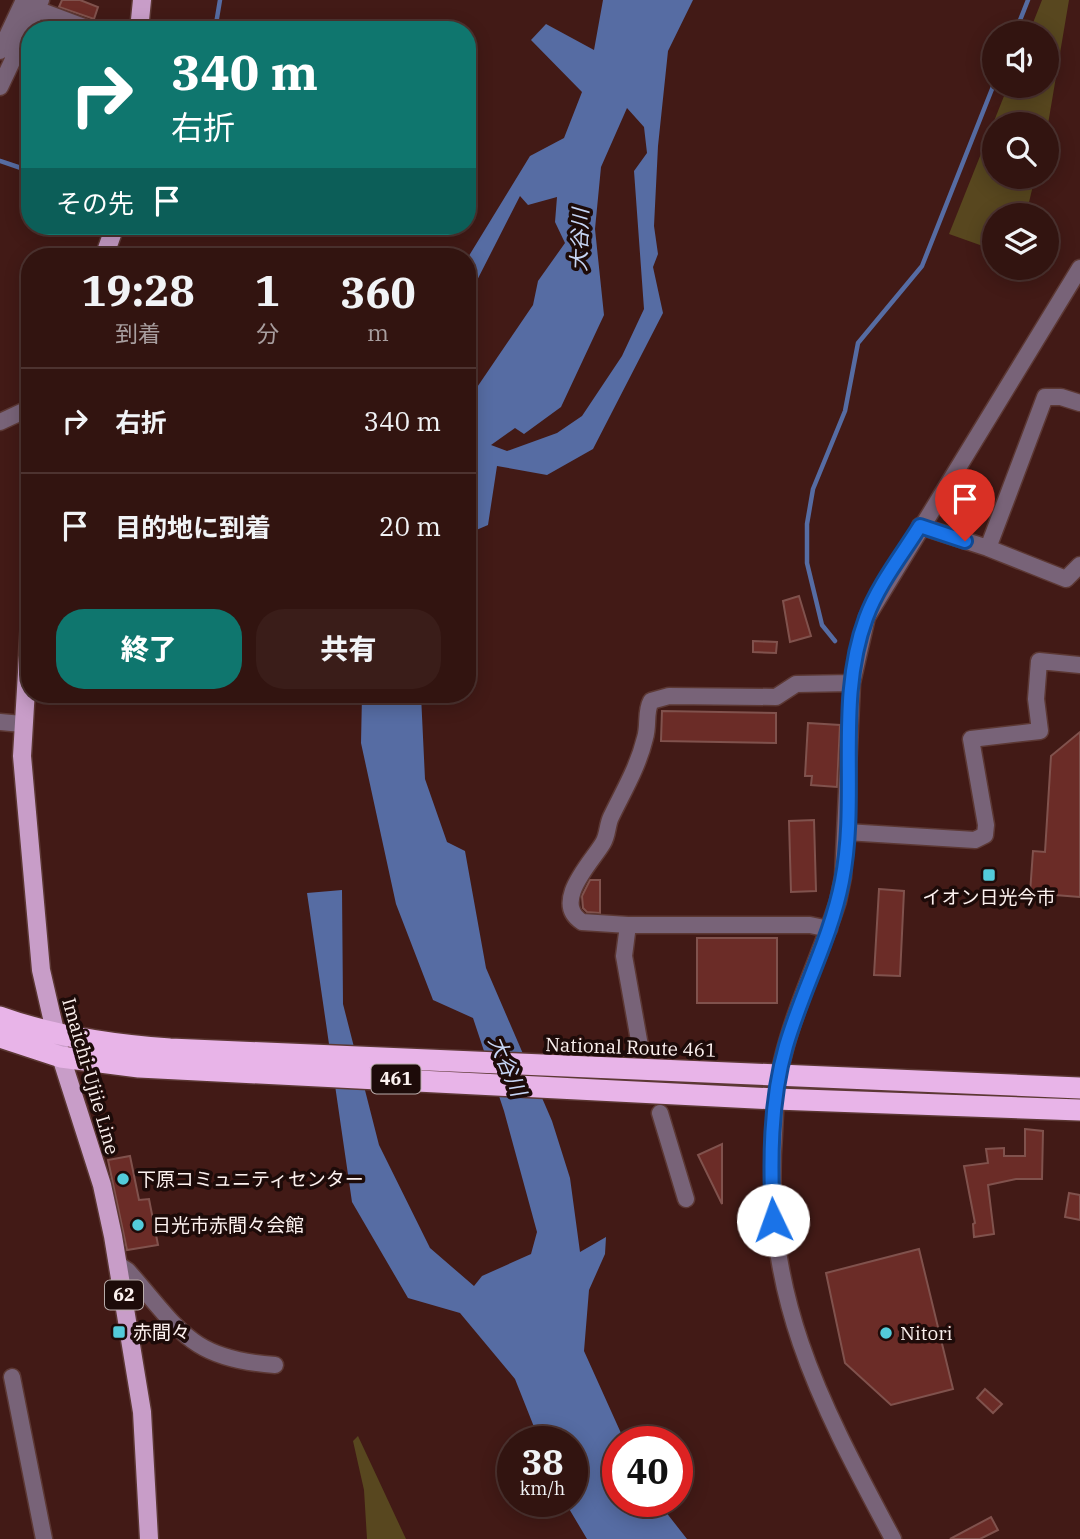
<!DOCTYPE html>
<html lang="ja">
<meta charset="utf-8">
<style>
body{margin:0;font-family:"IBM Plex Serif","Noto Sans JP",serif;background:#3a1d19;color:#f1f3f6;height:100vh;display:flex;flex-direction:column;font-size:26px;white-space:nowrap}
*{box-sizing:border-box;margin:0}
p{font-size:23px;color:#a89e9f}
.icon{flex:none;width:38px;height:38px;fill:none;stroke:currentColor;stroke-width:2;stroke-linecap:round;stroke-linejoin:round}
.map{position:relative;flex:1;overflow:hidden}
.drawer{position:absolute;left:21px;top:248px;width:455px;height:455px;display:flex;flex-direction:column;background:#321410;border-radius:28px;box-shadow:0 4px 18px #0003,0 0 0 2px #4d3330}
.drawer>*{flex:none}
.guide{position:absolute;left:21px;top:21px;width:455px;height:214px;border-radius:28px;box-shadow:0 4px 18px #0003,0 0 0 2px #4d3330;background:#0f766e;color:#fff;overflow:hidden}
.fabs{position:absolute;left:982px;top:21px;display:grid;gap:14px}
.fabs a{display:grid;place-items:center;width:77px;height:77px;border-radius:50%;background:#321410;box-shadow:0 4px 18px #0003,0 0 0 2px #4d3330;font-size:35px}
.speed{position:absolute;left:497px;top:1426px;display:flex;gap:14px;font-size:35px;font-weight:700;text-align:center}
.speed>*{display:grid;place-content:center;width:91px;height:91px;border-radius:50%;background:#321410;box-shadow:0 4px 18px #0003,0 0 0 2px #4d3330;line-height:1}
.speed small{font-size:18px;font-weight:400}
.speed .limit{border:10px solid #d22;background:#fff;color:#111}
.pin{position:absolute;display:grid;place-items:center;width:60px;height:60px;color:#fff;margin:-72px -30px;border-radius:50% 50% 50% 0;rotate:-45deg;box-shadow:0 0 7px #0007}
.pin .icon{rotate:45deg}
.me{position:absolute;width:77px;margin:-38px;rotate:357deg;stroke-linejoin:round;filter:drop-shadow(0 0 5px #0008)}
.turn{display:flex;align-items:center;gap:24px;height:147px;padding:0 35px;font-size:32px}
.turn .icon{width:91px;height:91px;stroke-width:2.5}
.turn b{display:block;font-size:49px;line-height:60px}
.then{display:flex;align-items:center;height:66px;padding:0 35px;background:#0003;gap:14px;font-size:26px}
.eta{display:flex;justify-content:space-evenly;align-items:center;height:119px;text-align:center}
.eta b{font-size:42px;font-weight:800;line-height:49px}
.primary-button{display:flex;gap:14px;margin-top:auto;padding:14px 35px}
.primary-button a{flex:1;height:80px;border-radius:28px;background:#0f766e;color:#fff;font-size:28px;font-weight:800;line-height:80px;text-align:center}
.primary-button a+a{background:#3a1d19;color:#f1f3f6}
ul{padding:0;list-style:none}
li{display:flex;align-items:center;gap:21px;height:105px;padding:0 35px;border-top:2px solid #4d3330}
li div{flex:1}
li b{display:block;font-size:26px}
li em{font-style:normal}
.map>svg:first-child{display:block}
.green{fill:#58471f}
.water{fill:#566ca3;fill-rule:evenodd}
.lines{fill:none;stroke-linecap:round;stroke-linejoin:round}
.stream{stroke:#566ca3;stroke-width:4.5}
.building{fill:#6b2c27;stroke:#80524d;stroke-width:2}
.minor-casing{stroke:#5c3834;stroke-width:19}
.major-casing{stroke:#5c3834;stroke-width:21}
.highway-casing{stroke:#5c3834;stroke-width:24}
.minor{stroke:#786378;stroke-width:16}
.major{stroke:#c89dc8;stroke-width:18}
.highway{stroke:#e8b4e8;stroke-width:21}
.route-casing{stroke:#114b97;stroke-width:18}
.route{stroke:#1a73e8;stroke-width:12}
.poi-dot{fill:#53cbda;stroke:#1d0b09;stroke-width:2.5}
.labels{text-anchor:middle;stroke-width:7;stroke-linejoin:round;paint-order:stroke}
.shield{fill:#1d0b09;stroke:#b9acaa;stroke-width:2}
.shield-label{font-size:18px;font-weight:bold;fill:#fcf1ef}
.poi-label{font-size:19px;fill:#fcf1ef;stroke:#1d0b09;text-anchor:start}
.street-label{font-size:19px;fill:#fcf1ef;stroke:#1d0b09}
.water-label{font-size:21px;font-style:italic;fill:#c6d5f5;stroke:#1d0b09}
</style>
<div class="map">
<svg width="1080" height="1539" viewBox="0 0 1080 1539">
<rect width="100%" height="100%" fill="#421a16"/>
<path class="green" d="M1042 0H1069L1047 130 1046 124H994V177H1035L1026 215H994V250L949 234 1008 86H1046V33H1029Z
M358 1436 406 1539H367L364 1490 353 1441Z"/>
<path class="water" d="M603 0H693L668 51 658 146 654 226 658 254 653 267 663 313 593 449 547 475 497 466 488 525 467 534V402L533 305 538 281 565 243 555 222 557 197 528 205 520 196 467 300V259L530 156 564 138 582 92 531 40 546 24 594 50ZM627 108 644 127 647 153 634 171 644 309 622 356 582 416 557 433 507 451 491 445 515 428 524 434 561 407 604 315 595 229 601 167Z
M362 695H421L425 779 447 842 465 851 486 968 552 1121 570 1178 580 1252 606 1237 605 1254 589 1290 584 1351 625 1442H618V1502H658L687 1539H587L565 1502H572V1442H540L515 1379 460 1313 408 1298 352 1202 307 893 342 890 343 1004 379 1145 430 1248 474 1286 482 1276 531 1254 537 1232 504 1111 473 1018 433 1000 396 904 361 743Z"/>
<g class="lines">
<path class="stream" d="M215 30 220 0
M1015 33 1028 0
M0 161 21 168 30 163
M835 641 822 625 807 563V524L813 489 845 411 858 343 922 266 994 84"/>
</g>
<path class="building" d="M62 0H80L98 7 94 19 59 7Z
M799 596 811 636 790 642 783 601Z
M753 641 777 642 776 653 753 652Z
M662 711 776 713V743L661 741Z
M808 723 840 725 837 787 811 785 812 776H805Z
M1080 732V897L1030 893 1033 851 1045 852 1051 756Z
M814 820 816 891 791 892 789 821Z
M590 880H600V913L587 912 583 908 582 896Z
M879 889 904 891 900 976 874 975Z
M697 938H777V1003H697Z
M1025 1129 1043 1131 1042 1179H1016L988 1185 994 1234 974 1237 973 1224 975 1223 964 1166 988 1163 986 1149 1004 1148V1156H1025Z
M722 1144V1204L698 1155Z
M130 1156 139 1200 149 1199 158 1245 127 1250 108 1160Z
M1069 1193 1080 1195V1220L1065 1217Z
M919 1249 953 1389 891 1405 845 1363 826 1273Z
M985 1389 1002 1404 993 1413 977 1398Z
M991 1517 998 1530 980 1539H950Z"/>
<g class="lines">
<defs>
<path id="minor" d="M36 9 92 30
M106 30 107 29
M0 51 24 0
M0 87 41 0
M0 422 30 408
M920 526 988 548 1066 579 1080 565
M988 548 1045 397H1061L1080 403
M0 722 22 724
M846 832 975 840 985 835 986 825 971 739 1040 731 1036 699 1039 661 1080 665
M628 925 624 956 640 1046
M829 929 810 925H628L582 922C551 902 592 862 603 843 608 835 607 825 611 817 624 790 638 767 645 738 649 725 645 712 651 701L669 696 776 697 796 684 852 683
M660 1113 686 1199
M119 1265 128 1271C180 1330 190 1359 275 1365
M12 1377 44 1539
M893 1539C820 1402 762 1296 774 1134 775 1110 776 1085 782 1061 795 1006 821 954 838 901L843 877 852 683 867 617 1080 268"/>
<path id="major" d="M139 30 142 0
M104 257 115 226
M30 622 22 756 41 970 61 1057 102 1185 113 1236 142 1412 149 1539"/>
<path id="highway" d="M0 1017C55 1037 112 1045 170 1049L1080 1088
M0 1037 61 1057 139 1067 776 1099 1080 1110"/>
</defs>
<use href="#minor" class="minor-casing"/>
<use href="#major" class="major-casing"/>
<use href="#highway" class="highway-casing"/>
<use href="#minor" class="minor"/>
<use href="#major" class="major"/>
<use href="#highway" class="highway"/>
</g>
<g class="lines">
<defs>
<path id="route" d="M773 1220C770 1164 770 1101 786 1046 802 991 831 938 842 881 859 795 835 701 866 618 878 585 902 555 920 526L965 541"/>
</defs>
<use href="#route" class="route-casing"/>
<use href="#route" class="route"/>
</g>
<g class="poi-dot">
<rect x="982" y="868" width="14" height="14" rx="3.5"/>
<circle cx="123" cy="1179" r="7"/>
<circle cx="138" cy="1225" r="7"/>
<rect x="112" y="1325" width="14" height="14" rx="3.5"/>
<circle cx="886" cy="1333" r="7"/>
</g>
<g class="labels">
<g class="shield">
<rect x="371.5" y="1064.5" width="49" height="29" rx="5"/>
<rect x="105" y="1280.5" width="38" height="29" rx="5"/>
</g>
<g class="shield-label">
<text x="396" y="1085">461</text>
<text x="124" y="1301">62</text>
</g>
<g class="poi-label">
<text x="989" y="904" text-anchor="middle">イオン日光今市</text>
<text x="137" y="1186">下原コミュニティセンター</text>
<text x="152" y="1232">日光市赤間々会館</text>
<text x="133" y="1339">赤間々</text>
<text x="900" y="1340">Nitori</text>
</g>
<g class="street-label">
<text transform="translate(631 1047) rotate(2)" y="7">National Route 461</text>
<text transform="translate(91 1076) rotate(74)" y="7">Imaichi-Ujiie Line</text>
</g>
<g class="water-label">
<text transform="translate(580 240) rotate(-88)" y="7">大谷川</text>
<text transform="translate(507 1066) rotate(67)" y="7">大谷川</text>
</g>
</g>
</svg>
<div class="fabs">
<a><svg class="icon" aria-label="sound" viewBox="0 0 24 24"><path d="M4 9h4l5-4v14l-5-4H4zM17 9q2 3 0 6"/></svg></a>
<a><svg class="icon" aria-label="search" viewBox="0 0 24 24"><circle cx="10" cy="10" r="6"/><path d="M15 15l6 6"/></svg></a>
<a><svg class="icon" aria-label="layers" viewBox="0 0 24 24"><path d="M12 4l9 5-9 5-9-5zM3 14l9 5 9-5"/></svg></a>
</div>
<div class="speed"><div>38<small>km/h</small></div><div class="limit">40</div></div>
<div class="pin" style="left:965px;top:541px;background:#d93025"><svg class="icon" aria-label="arrive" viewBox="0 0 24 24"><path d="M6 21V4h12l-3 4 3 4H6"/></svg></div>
<svg class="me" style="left:773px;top:1220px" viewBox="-20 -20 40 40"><circle r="19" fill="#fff"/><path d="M0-13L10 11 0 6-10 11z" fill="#1a73e8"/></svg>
<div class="guide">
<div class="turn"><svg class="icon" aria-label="right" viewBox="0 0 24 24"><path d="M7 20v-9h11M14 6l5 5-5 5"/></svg><div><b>340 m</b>右折</div></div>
<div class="then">その先<svg class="icon" aria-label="arrive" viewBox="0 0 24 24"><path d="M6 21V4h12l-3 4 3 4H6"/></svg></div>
</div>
<section class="drawer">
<div class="eta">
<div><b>19:28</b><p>到着</p></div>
<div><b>1</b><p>分</p></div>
<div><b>360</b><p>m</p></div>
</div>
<ul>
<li><svg class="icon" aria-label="right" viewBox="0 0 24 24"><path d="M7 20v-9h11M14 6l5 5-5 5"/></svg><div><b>右折</b></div><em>340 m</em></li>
<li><svg class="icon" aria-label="arrive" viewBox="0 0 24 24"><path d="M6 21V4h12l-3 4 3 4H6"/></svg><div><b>目的地に到着</b></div><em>20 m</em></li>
</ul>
<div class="primary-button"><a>終了</a><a>共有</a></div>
</section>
</div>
